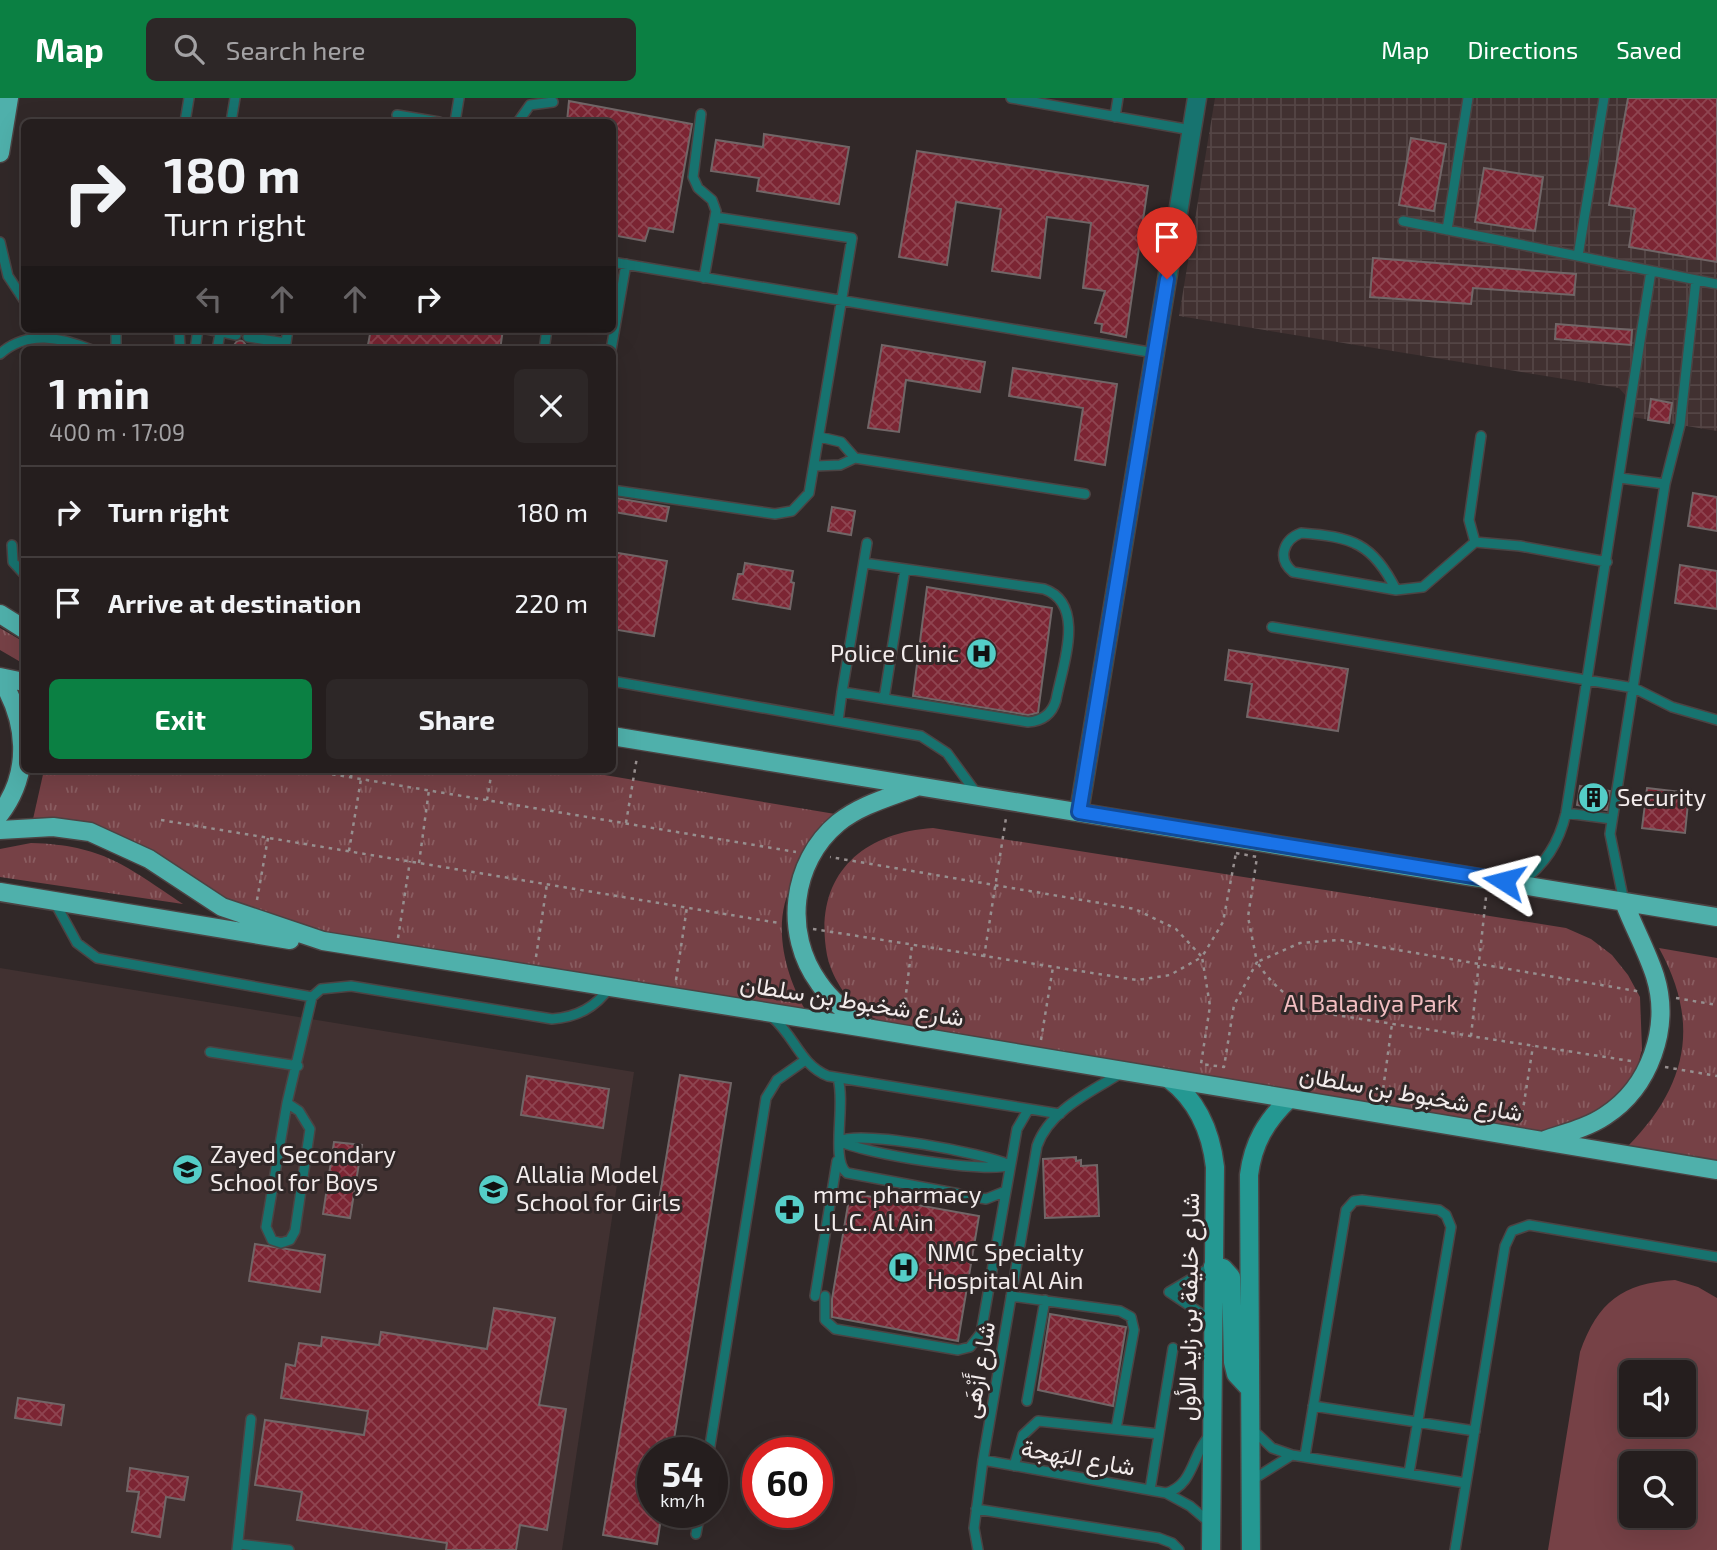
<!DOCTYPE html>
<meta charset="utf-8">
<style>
body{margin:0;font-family:"Exo 2",Vazirmatn,sans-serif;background:#2d2727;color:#f1f3f6;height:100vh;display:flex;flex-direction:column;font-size:26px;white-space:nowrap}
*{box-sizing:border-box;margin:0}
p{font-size:23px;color:#a3a2a4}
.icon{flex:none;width:38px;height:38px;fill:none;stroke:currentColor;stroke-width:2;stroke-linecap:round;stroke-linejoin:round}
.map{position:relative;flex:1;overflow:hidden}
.panel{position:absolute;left:21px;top:248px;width:595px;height:427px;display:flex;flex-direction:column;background:#251e1e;border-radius:10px;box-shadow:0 7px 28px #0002,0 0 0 2px #423c3c}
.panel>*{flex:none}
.hud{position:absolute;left:21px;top:21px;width:595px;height:214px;border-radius:10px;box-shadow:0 7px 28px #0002,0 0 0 2px #423c3c;background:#251e1e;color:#f1f3f6;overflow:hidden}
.controls{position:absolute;left:1619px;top:1262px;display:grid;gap:14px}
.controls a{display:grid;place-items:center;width:77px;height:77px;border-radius:10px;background:#251e1e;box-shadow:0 7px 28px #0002,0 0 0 2px #423c3c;font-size:35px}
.speed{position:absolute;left:637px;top:1339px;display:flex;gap:14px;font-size:35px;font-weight:700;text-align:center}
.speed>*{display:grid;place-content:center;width:91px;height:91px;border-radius:50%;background:#251e1e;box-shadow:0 7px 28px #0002,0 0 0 2px #423c3c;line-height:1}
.speed small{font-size:18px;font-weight:400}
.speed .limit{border:10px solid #d22;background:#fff;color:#111}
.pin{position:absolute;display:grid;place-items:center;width:60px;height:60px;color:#fff;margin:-72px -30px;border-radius:50% 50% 50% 0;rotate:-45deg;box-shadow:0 0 7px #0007}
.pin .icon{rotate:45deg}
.me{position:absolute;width:77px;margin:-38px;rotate:279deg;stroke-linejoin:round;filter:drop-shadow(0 0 5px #0008)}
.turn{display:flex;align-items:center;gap:24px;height:147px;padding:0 28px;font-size:32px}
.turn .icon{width:91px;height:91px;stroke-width:2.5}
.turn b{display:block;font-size:49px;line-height:60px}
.lanes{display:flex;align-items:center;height:66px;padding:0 28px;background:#0003;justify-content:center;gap:35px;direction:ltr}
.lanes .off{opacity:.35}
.round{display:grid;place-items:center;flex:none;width:74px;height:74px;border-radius:10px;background:#2d2727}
.head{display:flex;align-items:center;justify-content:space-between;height:119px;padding:0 28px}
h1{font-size:42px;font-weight:700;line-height:52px}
.action{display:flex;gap:14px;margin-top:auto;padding:14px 28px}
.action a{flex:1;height:80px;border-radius:10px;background:#0b8043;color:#fff;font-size:28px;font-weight:700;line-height:80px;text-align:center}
.action a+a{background:#2d2727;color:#f1f3f6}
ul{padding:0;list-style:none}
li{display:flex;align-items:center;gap:21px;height:91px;padding:0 28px;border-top:2px solid #423c3c}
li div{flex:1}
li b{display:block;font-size:26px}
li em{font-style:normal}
header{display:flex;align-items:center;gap:42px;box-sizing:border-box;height:98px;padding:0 35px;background:#0b8043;color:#fff}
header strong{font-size:33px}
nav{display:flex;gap:38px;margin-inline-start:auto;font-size:24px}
.search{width:490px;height:63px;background:#2d2727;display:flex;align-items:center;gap:18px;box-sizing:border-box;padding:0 24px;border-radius:10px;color:#a3a2a4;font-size:26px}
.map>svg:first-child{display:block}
.built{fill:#413131}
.industrial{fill:url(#industrial-grid)}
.grass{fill:#764146;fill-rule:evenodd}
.park{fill:url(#park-tufts)}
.building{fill:url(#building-cross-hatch);stroke:#716667;stroke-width:2}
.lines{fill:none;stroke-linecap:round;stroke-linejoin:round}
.service-casing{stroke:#4c4343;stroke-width:12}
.minor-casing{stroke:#4c4343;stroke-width:21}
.secondary-casing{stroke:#4c4343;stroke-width:21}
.primary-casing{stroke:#4c4343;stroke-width:21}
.path{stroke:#978f8f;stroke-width:2.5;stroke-dasharray:3.5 5;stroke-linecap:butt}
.service{stroke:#17736f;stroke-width:9}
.minor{stroke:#17736f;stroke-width:18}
.secondary{stroke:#249892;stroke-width:18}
.primary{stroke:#4fb0ab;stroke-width:18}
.route-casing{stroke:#114b97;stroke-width:18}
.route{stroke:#1a73e8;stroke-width:12}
.labels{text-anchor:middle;stroke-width:6;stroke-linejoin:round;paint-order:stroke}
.poi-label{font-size:24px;fill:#f3ecec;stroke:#312828;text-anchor:start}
.street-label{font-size:24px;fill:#f3ecec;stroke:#312828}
.park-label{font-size:24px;fill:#f2bec1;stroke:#312828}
</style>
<header>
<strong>Map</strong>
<div class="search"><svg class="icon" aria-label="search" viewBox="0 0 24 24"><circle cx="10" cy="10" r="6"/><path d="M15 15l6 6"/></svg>Search here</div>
<nav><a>Map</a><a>Directions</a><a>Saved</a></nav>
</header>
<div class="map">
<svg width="1717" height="1452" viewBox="0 0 1717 1452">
<defs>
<pattern id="industrial-grid" width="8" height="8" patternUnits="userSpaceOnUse" patternTransform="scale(1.75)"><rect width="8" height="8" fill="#413131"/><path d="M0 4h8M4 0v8" fill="none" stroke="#544545"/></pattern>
<pattern id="park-tufts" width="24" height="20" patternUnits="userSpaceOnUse" patternTransform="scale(1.75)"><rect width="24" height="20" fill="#764146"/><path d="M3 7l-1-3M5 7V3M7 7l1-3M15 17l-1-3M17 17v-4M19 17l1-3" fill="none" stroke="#8a5d61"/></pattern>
<pattern id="building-cross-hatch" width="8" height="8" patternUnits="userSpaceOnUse" patternTransform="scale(1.75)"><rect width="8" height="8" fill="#7c2533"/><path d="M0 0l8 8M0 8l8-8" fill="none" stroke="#8f4551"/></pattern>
</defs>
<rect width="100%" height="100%" fill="#312828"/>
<path class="built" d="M0 870 634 974 562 1452H0Z"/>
<path class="industrial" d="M1215 0H1717V333L1626 318 1627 299 1619 290 1179 218Z"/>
<path class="grass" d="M1675 1182 1698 1189 1717 1200V1452H1548L1580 1254C1598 1204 1622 1185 1675 1182ZM1631 1274H1684V1326H1631ZM1631 1365H1684V1418H1631Z"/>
<path class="park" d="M0 530 24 544V566L0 552Z
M44 672H575L841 717C825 739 808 760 794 783 770 823 785 879 808 916L332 840 231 812 131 749 31 730Z
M933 730 1566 830 1591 841 1612 857 1628 877 1640 899 1642 951 1636 975 1611 1012 1540 1038 909 932C894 927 876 923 863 914 846 902 831 877 827 857 813 780 859 735 933 730Z
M31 745C103 747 126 768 183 806L0 779V751Z
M1659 850 1717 860V1064L1628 1048C1687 988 1701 926 1659 850Z"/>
<path class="building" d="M1628 0H1717V164L1629 149 1635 111 1609 107Z
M569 3 692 26 673 134 649 130 645 143 612 137V24H567Z
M764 36 849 49 839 106 757 93 759 80 711 73 716 42 763 49Z
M1411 40 1446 46 1434 113 1399 107Z
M917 53 1148 88 1126 239 1101 234 1102 226 1095 225 1105 193 1083 190 1091 125 1047 119 1040 180 992 173 1001 111 956 104 947 167 899 159Z
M1484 70 1543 79 1535 133 1475 124Z
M1373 160 1576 176 1574 197 1473 190 1471 206 1370 199Z
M1556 226 1632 232 1631 247 1555 241Z
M371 231H503L500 252H367Z
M234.5 248a5.5 5.5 0 1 1 11 0a5.5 5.5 0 1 1-11 0Z
M882 247 985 264 980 294 906 282 899 334 868 330Z
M1013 270 1117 286 1105 367 1075 362 1083 310 1009 298Z
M1651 301 1672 305 1669 325 1648 322Z
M1693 395 1717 399V433L1688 428Z
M616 400 669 409 666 423 614 414Z
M832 409 855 413 851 437 828 433Z
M612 454 667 463 654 538 612 531Z
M745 465 793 473 791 484 794 485 790 511 733 501 738 476H743Z
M1680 467 1717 473V511L1675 505Z
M927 489 1052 510 1038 615 1028 617 913 598Z
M1229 552 1348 571 1338 633 1247 619 1252 586 1225 582Z
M1580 688 1610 693 1607 712 1577 707Z
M1647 690 1689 695 1685 735 1642 730Z
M680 977 731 985 672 1354H653V1414H662L657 1446 603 1437Z
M527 978 609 991 603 1030 521 1017Z
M334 1044 362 1047 350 1120 323 1116Z
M1076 1059V1063L1081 1062V1068L1097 1067 1099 1118 1045 1120 1043 1061Z
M850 1095 979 1118 958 1243 832 1219V1201Z
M255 1146 325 1157 320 1194 249 1183Z
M494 1210 555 1220 539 1307 566 1311 547 1432 520 1427 516 1452H446L447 1445 297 1422 302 1394 255 1387 265 1322 364 1337 368 1313 281 1300 286 1266 295 1268 299 1245 321 1248 322 1239 379 1247 381 1234 487 1251Z
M1050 1216 1126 1229 1113 1308 1038 1292Z
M18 1300 64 1307 61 1327 15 1320Z
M130 1370 188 1379 184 1402 166 1399 160 1439 132 1434 139 1394 127 1393Z"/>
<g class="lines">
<defs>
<path id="service" d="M1011 0 1191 32
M701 16 693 79 698 90 712 102 716 113 704 180
M397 17 439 24
M1115 19 1118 0
M185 24 189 0
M231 24 235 0
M455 24 459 0
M518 24 530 7 553 4
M1403 123 1717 186
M1447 132 1468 0
M0 144 8 178 24 202
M1578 158 1604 0
M612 164 1155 255
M179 231 180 252
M207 231 236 237
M248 239 286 245
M116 252V231
M195 252 198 231
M217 252 220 235
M285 252 288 231
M544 252 547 231
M611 252 626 166
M0 256C27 232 61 239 92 252
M1481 338 1469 422 1475 444 1520 448 1607 464
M820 339 841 344 855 360
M815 368 840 367 855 360 1085 396
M1620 380 1665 386
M612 392 775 416 792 413 809 395 852 140 715 119
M1301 435C1352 439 1373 445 1396 492L1293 474C1277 461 1283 442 1301 435Z
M12 447 13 464 24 476
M864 465 1044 491C1087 506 1062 569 1056 602 1052 616 1042 623 1028 624L842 594 867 445
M1396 492 1423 489 1475 444
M1272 529 1634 590 1672 609 1717 622
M612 583 921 638 947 655 977 696
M884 601 905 471
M838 623 842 594
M1566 715 1612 721
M1520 785C1545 767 1559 745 1566 715L1651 173
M54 803 77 845 97 860 312 899 321 891 351 888 552 921C577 919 595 910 610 889
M1624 804 1610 736 1665 386 1680 327 1696 182
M772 919C795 938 800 967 828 978L1060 1016
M210 954 298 968
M838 981C846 1006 830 1063 847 1075L986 1101 1006 1093
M287 1005 299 1013 310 1031 295 1133 290 1142 281 1145 272 1142 266 1129 287 1005 312 899
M839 1043C863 1032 983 1055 1010 1067
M839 1043C862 1055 987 1076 1010 1067
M1169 1194 1211 1222
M1169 1194 1213 1168
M815 1198 837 1063
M825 1198V1222L835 1231 958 1252 970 1249 981 1235 1017 1031 1028 1012
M1011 1198 1120 1213 1131 1219 1134 1232 1116 1331
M1027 1303 1045 1202
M1313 1308 1475 1333
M1252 1331 1272 1350 1292 1357 1466 1385
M709 1354 766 1000 777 982 804 963
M1305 1358 1346 1112 1354 1103 1362 1102 1439 1112 1446 1117 1451 1129 1409 1375
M983 1362 1166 1395 1190 1408 1210 1425
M1014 1368 1023 1337 1038 1323 1159 1336
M1252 1382 1292 1357
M1150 1392 1173 1250
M1166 1395C1194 1387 1192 1356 1209 1338
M976 1411 1159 1440 1172 1445 1179 1452
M696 1436 700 1414
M238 1446 289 1452
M237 1452 251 1321
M978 1452 974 1430 983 1362 1037 1048C1049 1012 1094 992 1123 974
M1455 1452 1505 1148 1512 1133 1529 1127 1717 1159"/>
<path id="minor" d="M1079 714 1197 0"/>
<path id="secondary" d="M1169 981C1198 1003 1211 1034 1215 1069L1211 1452
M1213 1168 1223 1170 1231 1179 1233 1264 1236 1276 1250 1291
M1251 1452 1249 1077C1253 1045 1266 1023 1289 1001"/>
<path id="primary" d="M0 55 9 0
M0 516 24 531
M0 579 24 584
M0 580C27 622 32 674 0 716
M612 638 1717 819
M0 732 53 729 90 734 149 761 222 809 323 843 866 930 1717 1072
M0 794 290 842
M866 929C849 916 831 903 819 885 783 836 791 764 838 725 860 707 890 699 916 689
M1545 1042C1565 1035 1587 1030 1605 1018 1650 989 1671 929 1655 878 1647 853 1633 828 1624 804"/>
</defs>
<use href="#service" class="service-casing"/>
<use href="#minor" class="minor-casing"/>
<use href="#secondary" class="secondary-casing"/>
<use href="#primary" class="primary-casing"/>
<path class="path" d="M307 672 796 754
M351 679 352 672
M487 702 492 672
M161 722 779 825
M626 725 637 659
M349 753 361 681
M1236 755 1257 759 1248 819 1257 864 1234 907 1224 969 1201 966 1210 908 1202 859 1223 824Z
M419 765 429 692
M257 802 268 740
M813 831 1137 882 1170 877 1202 859 1176 831 1135 811 830 759
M398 840 410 763
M536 859 547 786
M984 859 1006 720
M676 882 687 809
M1676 900 1717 907
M903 920 912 847
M1471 938 1486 799
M1041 942 1053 869
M1631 963 1329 916C1297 908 1275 892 1257 864L1300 845 1340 842 1642 894
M1665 969 1717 978
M1382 999 1392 926
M1521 1024 1533 948"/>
<use href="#service" class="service"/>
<use href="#minor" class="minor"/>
<use href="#secondary" class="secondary"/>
<use href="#primary" class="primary"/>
</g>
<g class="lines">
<defs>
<path id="route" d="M1167 181 1079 714 1504 783"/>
</defs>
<use href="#route" class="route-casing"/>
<use href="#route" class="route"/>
</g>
<defs>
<symbol id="hospital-disc" viewBox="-11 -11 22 22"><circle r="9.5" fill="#54cdc7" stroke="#312828"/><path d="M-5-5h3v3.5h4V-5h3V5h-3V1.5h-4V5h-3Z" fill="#111"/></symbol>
<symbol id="building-disc" viewBox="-11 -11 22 22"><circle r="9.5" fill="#54cdc7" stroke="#312828"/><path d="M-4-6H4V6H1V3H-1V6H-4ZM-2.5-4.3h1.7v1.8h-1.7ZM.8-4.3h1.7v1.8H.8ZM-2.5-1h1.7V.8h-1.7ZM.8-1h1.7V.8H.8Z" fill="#111"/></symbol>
<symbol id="school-disc" viewBox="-11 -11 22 22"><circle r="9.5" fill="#54cdc7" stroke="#312828"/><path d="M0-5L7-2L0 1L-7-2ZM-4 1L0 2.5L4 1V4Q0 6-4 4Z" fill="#111"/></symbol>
<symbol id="pharmacy-disc" viewBox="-11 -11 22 22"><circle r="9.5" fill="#54cdc7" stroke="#312828"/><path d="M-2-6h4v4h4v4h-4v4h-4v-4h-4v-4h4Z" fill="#111"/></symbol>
</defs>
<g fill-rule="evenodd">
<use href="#hospital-disc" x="964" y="538" width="35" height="35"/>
<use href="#building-disc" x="1576" y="682" width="35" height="35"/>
<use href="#school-disc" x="170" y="1054" width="35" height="35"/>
<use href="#school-disc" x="476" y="1074" width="35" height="35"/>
<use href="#pharmacy-disc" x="772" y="1094" width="35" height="35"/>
<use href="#hospital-disc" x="886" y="1152" width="35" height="35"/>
</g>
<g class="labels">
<g class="poi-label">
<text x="959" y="564" text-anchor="end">Police Clinic</text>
<text x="1617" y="708">Security</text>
<text x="210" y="1065">Zayed Secondary<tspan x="210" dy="28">School for Boys</tspan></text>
<text x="516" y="1085">Allalia Model<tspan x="516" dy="28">School for Girls</tspan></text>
<text x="813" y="1105">mmc pharmacy<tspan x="813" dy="28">L.L.C. Al Ain</tspan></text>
<text x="927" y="1163">NMC Specialty<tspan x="927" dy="28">Hospital Al Ain</tspan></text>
</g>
<g class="street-label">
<text transform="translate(852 903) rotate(9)" y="8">شارع شخبوط بن سلطان</text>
<text transform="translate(1411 996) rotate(10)" y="8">شارع شخبوط بن سلطان</text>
<text transform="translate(1189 1209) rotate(-89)" y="8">شارع خليفة بن زايد الأول</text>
<text transform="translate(979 1272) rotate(-80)" y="8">شارع أَزْهَى</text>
<text transform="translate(1078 1360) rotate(10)" y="8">شارع البَهجة</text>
</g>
<g class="park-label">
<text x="1371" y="914">Al Baladiya Park</text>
</g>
</g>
</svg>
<div class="controls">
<a><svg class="icon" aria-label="sound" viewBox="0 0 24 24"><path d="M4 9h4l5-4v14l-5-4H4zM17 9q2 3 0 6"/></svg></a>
<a><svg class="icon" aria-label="search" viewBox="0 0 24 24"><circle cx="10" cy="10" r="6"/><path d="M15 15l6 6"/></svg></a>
</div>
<div class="speed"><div>54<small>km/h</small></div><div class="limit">60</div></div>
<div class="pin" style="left:1167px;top:181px;background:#d93025"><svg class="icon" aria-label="arrive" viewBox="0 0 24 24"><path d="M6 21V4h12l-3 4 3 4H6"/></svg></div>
<svg class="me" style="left:1504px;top:783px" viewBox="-20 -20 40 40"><path d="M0-17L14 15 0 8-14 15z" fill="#1a73e8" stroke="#fff" stroke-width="4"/></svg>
<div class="hud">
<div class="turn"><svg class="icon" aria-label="right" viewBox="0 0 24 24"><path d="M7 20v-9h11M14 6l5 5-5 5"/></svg><div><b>180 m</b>Turn right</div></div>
<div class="lanes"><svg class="icon off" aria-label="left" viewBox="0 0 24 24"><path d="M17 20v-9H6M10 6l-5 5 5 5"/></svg><svg class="icon off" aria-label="ahead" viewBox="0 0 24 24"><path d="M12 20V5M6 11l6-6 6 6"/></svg><svg class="icon off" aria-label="ahead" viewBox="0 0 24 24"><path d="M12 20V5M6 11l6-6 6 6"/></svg><svg class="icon" aria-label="right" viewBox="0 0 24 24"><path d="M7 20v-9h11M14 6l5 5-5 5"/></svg></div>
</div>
<section class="panel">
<div class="head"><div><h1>1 min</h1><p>400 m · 17:09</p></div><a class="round"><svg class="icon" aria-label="close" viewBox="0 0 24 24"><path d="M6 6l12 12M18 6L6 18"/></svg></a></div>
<ul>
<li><svg class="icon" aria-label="right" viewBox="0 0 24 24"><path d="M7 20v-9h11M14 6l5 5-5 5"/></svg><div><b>Turn right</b></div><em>180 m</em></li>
<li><svg class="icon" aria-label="arrive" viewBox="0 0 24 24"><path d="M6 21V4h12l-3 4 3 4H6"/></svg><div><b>Arrive at destination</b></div><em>220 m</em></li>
</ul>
<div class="action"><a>Exit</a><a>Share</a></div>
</section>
</div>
